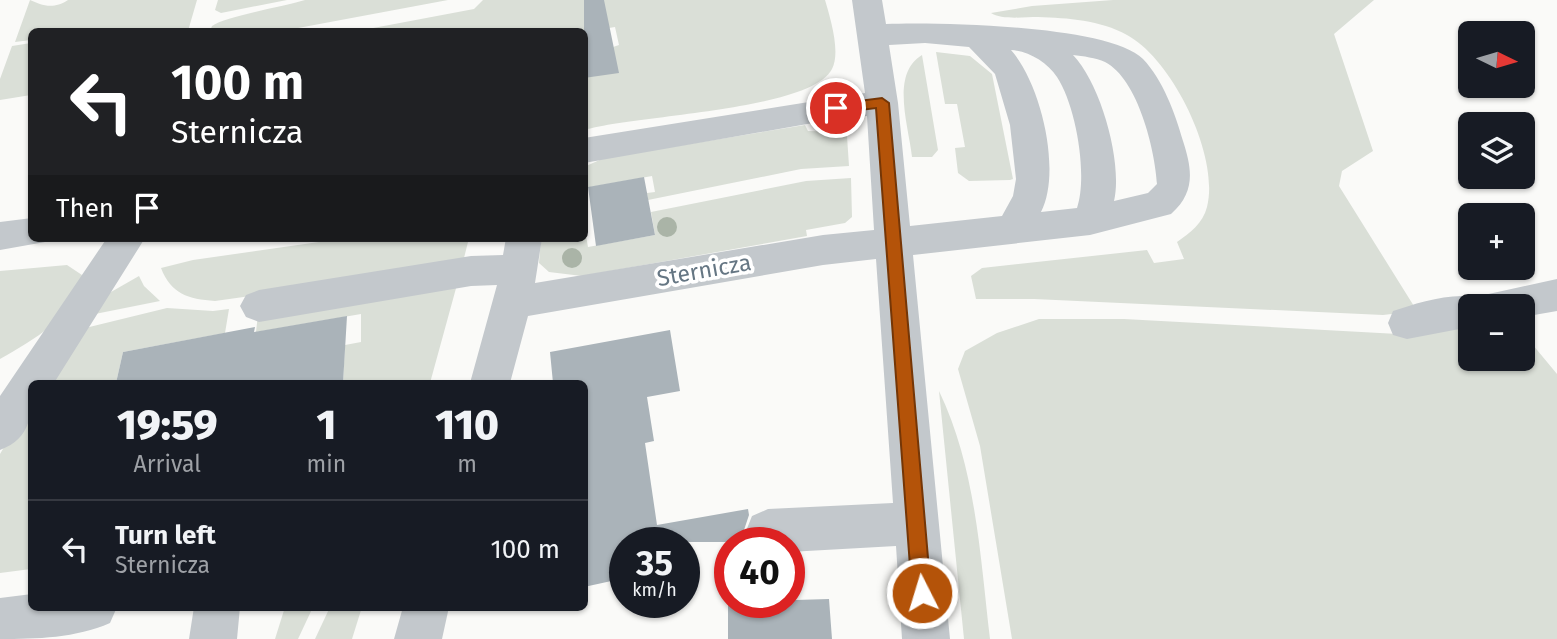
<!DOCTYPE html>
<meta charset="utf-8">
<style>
body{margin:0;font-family:"Fira Sans",sans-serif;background:#20242c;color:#f1f3f6;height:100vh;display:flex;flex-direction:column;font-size:26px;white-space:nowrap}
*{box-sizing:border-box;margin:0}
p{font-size:23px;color:#9ea1a6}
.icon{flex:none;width:38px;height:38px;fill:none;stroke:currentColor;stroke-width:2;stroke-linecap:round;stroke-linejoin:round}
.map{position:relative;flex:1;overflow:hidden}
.panel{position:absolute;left:28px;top:380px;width:560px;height:231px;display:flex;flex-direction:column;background:#171b24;border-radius:10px;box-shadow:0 2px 5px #0004}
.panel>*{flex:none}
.guide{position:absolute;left:28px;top:28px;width:560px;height:214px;border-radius:10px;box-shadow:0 2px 5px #0004;background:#202124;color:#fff;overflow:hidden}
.needle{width:46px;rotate:95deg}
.buttons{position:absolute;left:1458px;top:21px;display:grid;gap:14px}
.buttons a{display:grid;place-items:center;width:77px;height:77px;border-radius:10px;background:#171b24;box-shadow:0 2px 5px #0004;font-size:35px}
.speed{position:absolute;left:609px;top:527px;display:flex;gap:14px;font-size:35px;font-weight:700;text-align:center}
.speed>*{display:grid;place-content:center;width:91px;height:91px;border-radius:50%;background:#171b24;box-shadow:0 2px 5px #0004;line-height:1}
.speed small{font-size:18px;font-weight:400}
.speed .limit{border:10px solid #d22;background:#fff;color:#111}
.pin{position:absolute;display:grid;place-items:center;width:60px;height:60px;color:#fff;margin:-30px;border:4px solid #fff;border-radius:50%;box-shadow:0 2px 7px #0007}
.me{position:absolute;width:77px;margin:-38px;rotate:355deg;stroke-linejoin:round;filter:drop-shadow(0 0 5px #0008)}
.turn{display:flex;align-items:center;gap:24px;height:147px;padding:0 28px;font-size:32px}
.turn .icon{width:91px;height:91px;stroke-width:2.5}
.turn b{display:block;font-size:49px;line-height:60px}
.then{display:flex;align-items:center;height:66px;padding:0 28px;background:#0003;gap:14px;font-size:26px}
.eta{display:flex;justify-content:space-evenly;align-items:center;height:119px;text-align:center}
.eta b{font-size:42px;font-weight:800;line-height:49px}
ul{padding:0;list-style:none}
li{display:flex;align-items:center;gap:21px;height:98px;padding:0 28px;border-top:2px solid #363941}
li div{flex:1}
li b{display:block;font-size:26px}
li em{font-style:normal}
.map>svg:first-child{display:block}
.green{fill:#dadfd7}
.building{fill:#aab3b9}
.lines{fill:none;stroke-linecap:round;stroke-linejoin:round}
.minor{fill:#c3c8cc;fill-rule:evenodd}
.tree{fill:#aab4a7}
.route{fill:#b45309;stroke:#753606;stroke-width:2}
.labels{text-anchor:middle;stroke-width:7;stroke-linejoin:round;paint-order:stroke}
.street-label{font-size:23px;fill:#657683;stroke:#fff}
</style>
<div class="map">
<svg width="1557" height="639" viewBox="0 0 1557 639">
<rect width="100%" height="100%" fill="#fafaf8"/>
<path class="green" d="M30 0C41 5 53 10 68 0H197L188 31 32 32 31 40 15 42Z
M218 0H287L221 13 215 10Z
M305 0H448L282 31H210L212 26C225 16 283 7 305 0Z
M483 0H825C830 17 841 52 832 69 810 111 634 115 585 130V78L613 47 619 45 615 27 585 32H352L474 9Z
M1113 0H1374L1334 34 1373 151 1342 171 1339 186 1417 311 1383 315 1034 299H976L971 276 982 268 1147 250 1154 263 1184 259 1177 242C1190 233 1203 223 1207 207 1220 156 1172 59 1127 35 1100 20 1068 18 1038 17 1024 17 1001 20 991 13L1032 6Z
M31 43V95L0 100V79L12 46Z
M936 52 970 56 992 74 1013 179 1010 180 969 181 958 173 955 148 965 147 957 104H945Z
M922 55 938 150 932 157H912C909 127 890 74 922 55Z
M805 125 808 131 844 132 847 136 849 166 801 169 648 200 647 193 655 192 652 176 585 188 584 167 604 158Z
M851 178 852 217 845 223 806 230 807 236 582 276 549 272 539 263 541 239 584 238 585 230 588 247 655 235 651 212 806 181Z
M347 238H469L462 266 215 301C188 299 171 294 161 268L193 260Z
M67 265 82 275C76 317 33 340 0 359V271Z
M139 276 144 286 160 301 85 316 111 292Z
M458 281 430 383H343L345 345 361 342V314L256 332 258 314Z
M167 308 213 311 229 309 225 333 123 352 116 383H42L73 331Z
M1039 319H1124L1398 334 1470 324V359H1522L1523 333 1557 374V639H1012L980 446 958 369 965 351 997 333Z
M939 391C976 468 980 555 990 639H964Z
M31 401V569L0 573V454Z
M285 607H313L298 639H275Z
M330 607H362L352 639H315Z"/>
<path class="building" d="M584 0H604L619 73 584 78Z
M644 177 655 235 596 246 588 187Z
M347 316 343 383H116L123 352 255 327 254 332Z
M670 330 680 391 647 397 654 441 645 443 657 525 748 509 749 515 744 530 748 542H625V578L584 587V383H553L550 352Z
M829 599 832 639H728V602Z"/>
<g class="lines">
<path class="minor" d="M852 0H882L886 24C937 22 1109 25 1143 59 1163 80 1175 113 1183 141 1192 169 1196 192 1171 214L1090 235 913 255 950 639H902L896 546 789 552V542H751L746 531 752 516 768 509 893 503 876 259 823 265 528 316 510 383H470L497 285 471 286 259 322 246 317 240 306 246 295 259 290 471 256 503 255 506 238H542L535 283 823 235 874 230 867 116 813 123 584 163V138L865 93ZM925 43 969 47 995 74 1010 125 1016 179 1013 196 1002 216 910 226 898 103 889 45ZM1011 50C1028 51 1047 62 1057 77 1076 106 1088 175 1077 208L1041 212C1062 171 1041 84 1011 50ZM1073 55C1083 56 1096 58 1105 62 1138 79 1155 150 1157 184L1148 193 1114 201C1123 163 1101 84 1073 55Z
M32 218V238H47L45 242 0 250V222Z
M107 238H145L54 383H32C32 413 32 438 0 450V396Z
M1557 279V311L1522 317V306H1470V327L1407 339 1393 335 1388 323 1393 311C1417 303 1457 290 1481 299L1484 295Z
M32 594V607H117L110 623C76 638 37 639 0 639V598Z
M194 607H240L237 639H189Z
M403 607H449L442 639H394Z"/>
</g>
<g class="tree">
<circle cx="667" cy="227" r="10"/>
<circle cx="572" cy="258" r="10"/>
</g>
<path class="route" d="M882 98 889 103 931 593 928 599 922 602 915 599 912 593 876 108 836 113 829 108 836 104Z"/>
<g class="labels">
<g class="street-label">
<text transform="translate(704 270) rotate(-10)" y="8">Sternicza</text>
</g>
</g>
</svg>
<div class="buttons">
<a><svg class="needle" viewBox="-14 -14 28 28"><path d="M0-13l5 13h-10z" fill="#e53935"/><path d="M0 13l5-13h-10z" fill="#9ea1a6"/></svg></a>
<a><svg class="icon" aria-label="layers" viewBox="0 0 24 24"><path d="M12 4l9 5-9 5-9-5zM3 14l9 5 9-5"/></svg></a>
<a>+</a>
<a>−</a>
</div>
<div class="speed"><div>35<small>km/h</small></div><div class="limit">40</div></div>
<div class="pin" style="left:836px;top:108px;background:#d93025"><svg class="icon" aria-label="arrive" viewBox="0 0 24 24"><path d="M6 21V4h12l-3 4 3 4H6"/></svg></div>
<svg class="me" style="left:922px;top:593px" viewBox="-20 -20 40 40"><circle r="17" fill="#b45309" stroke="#fff" stroke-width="3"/><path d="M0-11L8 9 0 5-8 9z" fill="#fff"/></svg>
<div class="guide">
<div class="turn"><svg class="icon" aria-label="left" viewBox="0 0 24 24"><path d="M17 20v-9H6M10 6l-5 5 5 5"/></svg><div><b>100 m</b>Sternicza</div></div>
<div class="then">Then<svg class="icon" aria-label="arrive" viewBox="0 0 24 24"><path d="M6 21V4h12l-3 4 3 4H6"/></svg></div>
</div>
<section class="panel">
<div class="eta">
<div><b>19:59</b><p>Arrival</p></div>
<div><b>1</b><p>min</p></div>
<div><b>110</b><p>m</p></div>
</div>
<ul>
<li><svg class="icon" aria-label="left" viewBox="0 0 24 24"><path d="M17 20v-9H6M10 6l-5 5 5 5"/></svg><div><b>Turn left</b><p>Sternicza</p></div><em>100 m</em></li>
</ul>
</section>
</div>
